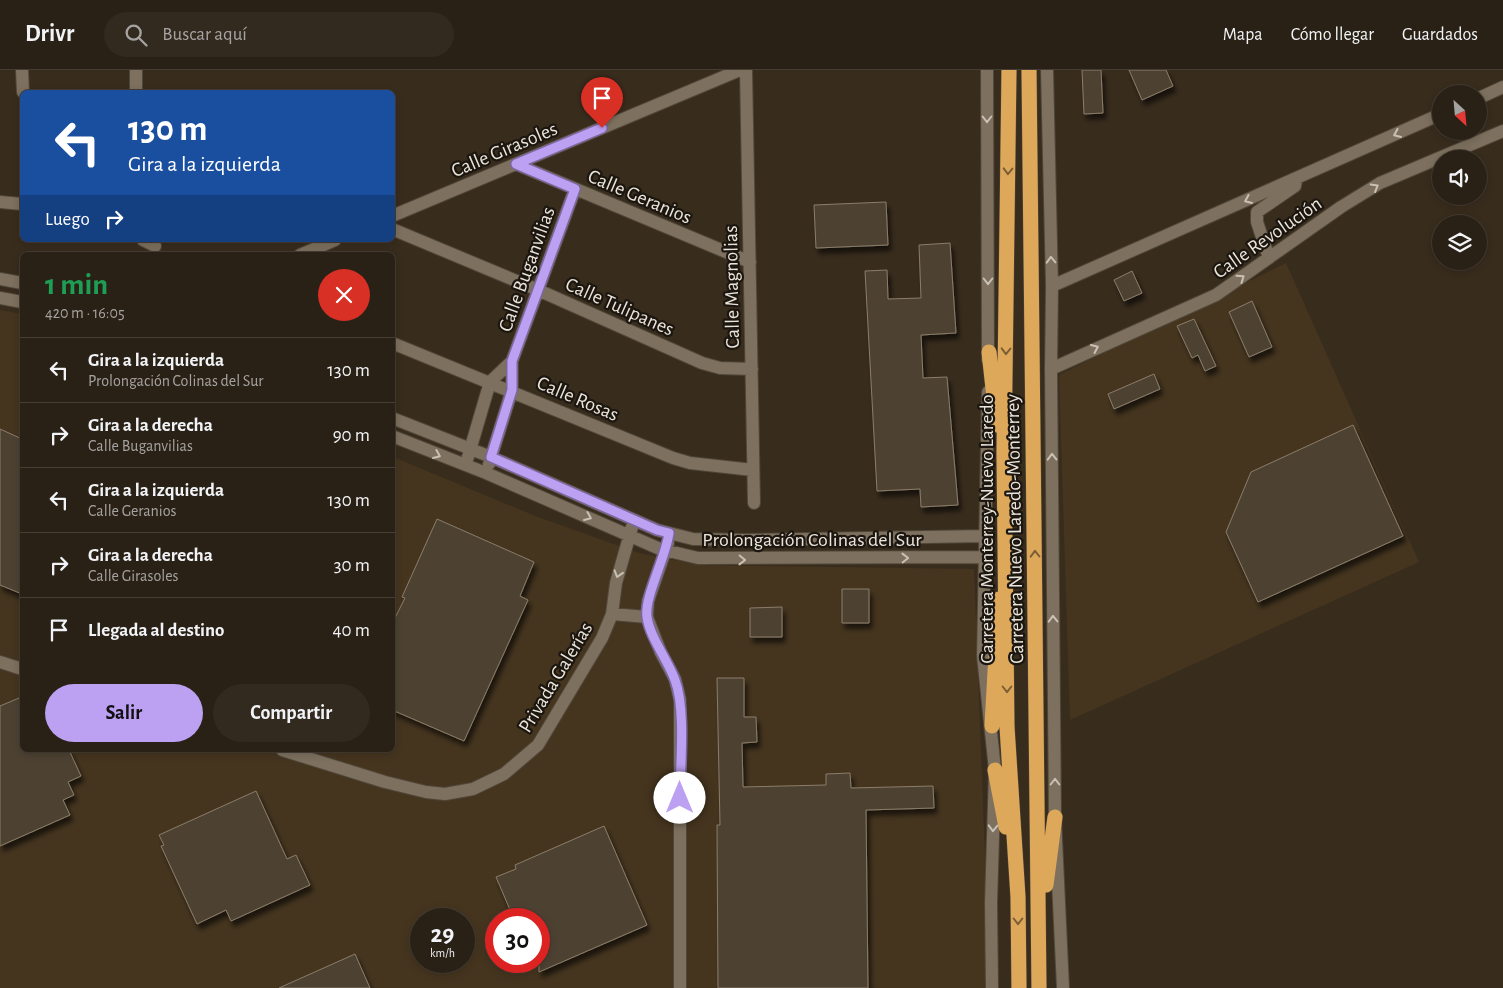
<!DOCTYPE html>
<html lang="es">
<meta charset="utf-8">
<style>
body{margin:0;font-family:"Alegreya Sans",sans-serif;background:#32291f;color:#f1f3f6;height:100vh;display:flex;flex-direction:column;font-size:19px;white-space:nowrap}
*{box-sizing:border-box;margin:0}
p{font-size:16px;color:#a5a3a1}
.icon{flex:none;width:28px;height:28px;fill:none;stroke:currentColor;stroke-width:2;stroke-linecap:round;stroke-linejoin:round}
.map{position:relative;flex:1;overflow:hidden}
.details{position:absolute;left:20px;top:182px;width:375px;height:500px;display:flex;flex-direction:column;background:#2a2116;border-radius:8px;box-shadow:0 2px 8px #0003,0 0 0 1px #463e35}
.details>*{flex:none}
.top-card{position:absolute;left:20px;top:20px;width:375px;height:152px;border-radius:8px;box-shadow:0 2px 8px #0003,0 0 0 1px #463e35;background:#1a4fa0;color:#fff;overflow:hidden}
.needle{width:32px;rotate:154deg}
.controls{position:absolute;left:1432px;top:15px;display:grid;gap:10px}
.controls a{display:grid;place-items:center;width:55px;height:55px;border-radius:50%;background:#2a2116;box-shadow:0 2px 8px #0003,0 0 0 1px #463e35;font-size:25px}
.speed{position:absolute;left:410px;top:838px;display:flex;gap:10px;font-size:25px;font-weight:700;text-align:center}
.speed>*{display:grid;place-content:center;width:65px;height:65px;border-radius:50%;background:#2a2116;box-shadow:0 2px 8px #0003,0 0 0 1px #463e35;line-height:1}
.speed small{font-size:12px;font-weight:400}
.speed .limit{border:8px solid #d22;background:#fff;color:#111}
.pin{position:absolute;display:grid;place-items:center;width:42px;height:42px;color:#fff;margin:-51px -21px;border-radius:50% 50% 50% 0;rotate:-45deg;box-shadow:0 0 5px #0007}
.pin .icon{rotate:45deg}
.me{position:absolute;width:55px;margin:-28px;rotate:0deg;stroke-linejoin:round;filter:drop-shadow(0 0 4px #0008)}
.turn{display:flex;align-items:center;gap:18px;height:105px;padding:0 25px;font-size:22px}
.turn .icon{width:65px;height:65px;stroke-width:2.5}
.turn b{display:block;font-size:35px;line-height:42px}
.then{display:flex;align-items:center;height:48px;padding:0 25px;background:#0003;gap:10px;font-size:19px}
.round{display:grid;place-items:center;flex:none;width:52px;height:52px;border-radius:26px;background:#32291f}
.summary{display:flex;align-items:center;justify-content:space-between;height:85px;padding:0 25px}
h1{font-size:30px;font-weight:700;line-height:38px;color:#1e9e55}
.cta{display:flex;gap:10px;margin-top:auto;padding:10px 25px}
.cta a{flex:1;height:58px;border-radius:30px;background:#bca0f2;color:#111;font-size:20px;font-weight:700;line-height:58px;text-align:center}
.cta a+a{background:#32291f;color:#f1f3f6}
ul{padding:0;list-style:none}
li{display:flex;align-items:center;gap:15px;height:65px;padding:0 25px;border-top:1px solid #463e35}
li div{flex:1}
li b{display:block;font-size:19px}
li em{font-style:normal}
header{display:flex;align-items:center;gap:30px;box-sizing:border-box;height:70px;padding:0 25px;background:#2a2116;border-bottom:1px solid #463e35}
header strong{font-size:24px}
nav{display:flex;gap:28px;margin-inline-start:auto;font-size:18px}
.search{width:350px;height:45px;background:#32291f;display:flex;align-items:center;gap:12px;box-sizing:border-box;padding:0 18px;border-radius:28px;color:#a5a3a1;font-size:19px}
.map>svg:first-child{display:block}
.built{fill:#45351f;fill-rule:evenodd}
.building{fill:#4e4231;stroke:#8a7d6a;filter:url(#shadow)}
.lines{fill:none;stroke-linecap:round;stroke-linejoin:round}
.minor-casing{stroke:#504739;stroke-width:14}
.highway-casing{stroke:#504739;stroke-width:16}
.minor{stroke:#7d705e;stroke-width:12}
.highway{stroke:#dea85b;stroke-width:15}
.oneway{stroke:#cac1b5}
.oneway2{stroke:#7c5f35}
.route-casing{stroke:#7a689d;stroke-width:12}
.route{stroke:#bca0f2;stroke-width:9}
.labels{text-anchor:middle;stroke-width:4.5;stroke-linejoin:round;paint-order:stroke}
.street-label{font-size:20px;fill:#ebe4da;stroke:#1b160f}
</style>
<header>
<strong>Drivr</strong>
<div class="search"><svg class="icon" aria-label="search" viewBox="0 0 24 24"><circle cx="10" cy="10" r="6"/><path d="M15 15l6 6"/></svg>Buscar aquí</div>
<nav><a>Mapa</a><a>Cómo llegar</a><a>Guardados</a></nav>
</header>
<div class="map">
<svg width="1503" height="918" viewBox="0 0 1503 918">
<defs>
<filter id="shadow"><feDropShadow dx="3" dy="5.5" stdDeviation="2.5" flood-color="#0009"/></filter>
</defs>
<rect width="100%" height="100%" fill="#382c1d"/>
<path class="built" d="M1286 193 1419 492 1070 650 1059 305Z
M0 240 22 244V680H392L393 387 538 447 639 483 700 495 974 499 990 918H0ZM421 849H464V891H421ZM496 849H539V891H496Z"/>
<path class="building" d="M1082 0H1101L1103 43 1084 44Z
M1129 0H1166L1173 16 1142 30Z
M886 132 888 175 816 178 814 135Z
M950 173 956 263 921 265 923 308 947 307 958 435 921 437 920 419 877 421 865 201 887 200 888 229 921 228 919 175Z
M1132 201 1142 223 1124 231 1114 210Z
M1252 231 1272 277 1249 287 1229 242Z
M1194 249 1216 296 1205 301 1198 285 1192 288 1177 256Z
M1154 304 1160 319 1114 339 1108 324Z
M1353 355 1403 466 1258 532 1226 462 1251 402Z
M0 359 22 369V524L0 515Z
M437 449 534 492 520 526 528 530 464 671 392 640V554L405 528 402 527Z
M842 519H869V553H842Z
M782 537V567H750V538Z
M717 608H744V647H756L757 672 742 673 743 717 826 715V704L850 703 851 718 933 716 934 738 866 740 868 918H718L717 755H720Z
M19 628 22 636V680H69L81 706 68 712 74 725 63 730 70 745 0 776V636Z
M256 721 287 789 296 785 310 815 231 851 226 840 197 854 161 776 164 775 159 765Z
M604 756 647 855 539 902V849H514L496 807 516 799 515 795Z
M355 884 370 918H279Z"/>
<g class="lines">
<defs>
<path id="minor" d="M22 0 23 22
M136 0V22
M746 0 754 433
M987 0 988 290
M1047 0 1052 216 1051 299 1055 747 1063 918
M1479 28 1503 17
M516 94 750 192
M0 132 22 134
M392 146 740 0
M392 159 538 220 702 293 720 298 752 299
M143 170 155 176
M300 185 335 170
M1269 188 1257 152V142L1295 116 1296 110
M0 209 22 213
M1052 216 1441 44
M0 228 22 232
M392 273 673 388 690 393 753 400
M1051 299 1216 225 1341 137 1380 113 1503 61
M988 322 983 586 995 700 991 833 992 918
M392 348 491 387 657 460 693 469 744 470 985 466
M392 366 486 403 660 479 698 488 986 487
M468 387 490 312 512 291
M489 394 512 320V291L575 119
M668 473 648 531 647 547 661 583 675 609 680 630V918
M612 544 647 547
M0 592 22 599
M282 680 385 712 426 722 445 724 473 719 504 704 538 675 602 568 612 544 616 513 632 457"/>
<path id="highway" d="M1009 0 1004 384 1007 657 1018 827 1019 918
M1029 0 1039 918
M989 282 997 355
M992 656 999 529
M995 700 1006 757
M1046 815 1055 747"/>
</defs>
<use href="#minor" class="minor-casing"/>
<use href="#highway" class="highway-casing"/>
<use href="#minor" class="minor"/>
<use href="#highway" class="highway"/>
</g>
<defs><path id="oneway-chevron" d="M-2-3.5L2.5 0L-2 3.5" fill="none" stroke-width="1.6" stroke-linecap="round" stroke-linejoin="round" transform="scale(1.25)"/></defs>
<g class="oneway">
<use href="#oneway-chevron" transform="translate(987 49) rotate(90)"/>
<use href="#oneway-chevron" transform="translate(1397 64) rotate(156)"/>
<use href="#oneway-chevron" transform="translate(1375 117) rotate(-30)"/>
<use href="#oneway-chevron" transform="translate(1248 130) rotate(156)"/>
<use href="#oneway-chevron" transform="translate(1051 190) rotate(-92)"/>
<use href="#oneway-chevron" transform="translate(1241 208) rotate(-35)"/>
<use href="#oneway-chevron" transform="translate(988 211) rotate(90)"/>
<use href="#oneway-chevron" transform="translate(1095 278) rotate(-24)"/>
<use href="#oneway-chevron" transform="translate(437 385) rotate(23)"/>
<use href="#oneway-chevron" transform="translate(1052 387) rotate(-91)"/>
<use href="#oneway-chevron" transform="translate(588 447) rotate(23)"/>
<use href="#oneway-chevron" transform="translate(905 488) rotate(-1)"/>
<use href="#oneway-chevron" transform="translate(742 490) rotate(1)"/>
<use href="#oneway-chevron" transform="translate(618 504) rotate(107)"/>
<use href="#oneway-chevron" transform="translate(1053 549) rotate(-91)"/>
<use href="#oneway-chevron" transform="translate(1055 712) rotate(-90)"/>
<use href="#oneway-chevron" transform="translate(993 758) rotate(92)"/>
</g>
<g class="oneway2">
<use href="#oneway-chevron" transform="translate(1008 101) rotate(91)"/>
<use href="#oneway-chevron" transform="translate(1006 281) rotate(91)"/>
<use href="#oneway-chevron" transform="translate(1035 484) rotate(-91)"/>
<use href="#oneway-chevron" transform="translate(1007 619) rotate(90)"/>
<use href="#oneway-chevron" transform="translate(1018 851) rotate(90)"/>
</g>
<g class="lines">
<defs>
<path id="route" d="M602 58 516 94 575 119 512 291V320L491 387 657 460 669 463C666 487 644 527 647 547 650 568 668 590 675 610 686 639 680 695 680 728"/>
</defs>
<use href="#route" class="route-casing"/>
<use href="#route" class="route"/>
</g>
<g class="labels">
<g class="street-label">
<text transform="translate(504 79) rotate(-23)" y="7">Calle Girasoles</text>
<text transform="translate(640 126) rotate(23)" y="7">Calle Geranios</text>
<text transform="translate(1267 167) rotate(-35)" y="7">Calle Revolución</text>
<text transform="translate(526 199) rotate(-70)" y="7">Calle Buganvilias</text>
<text transform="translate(731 217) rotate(-91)" y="7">Calle Magnolias</text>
<text transform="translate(620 236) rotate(24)" y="7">Calle Tulipanes</text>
<text transform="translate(578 328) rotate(23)" y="7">Calle Rosas</text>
<text transform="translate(986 459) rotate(-90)" y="7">Carretera Monterrey-Nuevo Laredo</text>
<text transform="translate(1014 459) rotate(-91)" y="7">Carretera Nuevo Laredo-Monterrey</text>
<text x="812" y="476">Prolongación Colinas del Sur</text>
<text transform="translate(555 607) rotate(-59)" y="7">Privada Galerías</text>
</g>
</g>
</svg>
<div class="controls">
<a><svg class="needle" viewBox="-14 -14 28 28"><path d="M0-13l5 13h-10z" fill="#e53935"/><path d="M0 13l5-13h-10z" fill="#a5a3a1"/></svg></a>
<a><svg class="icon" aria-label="sound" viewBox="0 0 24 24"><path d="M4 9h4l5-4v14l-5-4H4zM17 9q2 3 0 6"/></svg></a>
<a><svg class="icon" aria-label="layers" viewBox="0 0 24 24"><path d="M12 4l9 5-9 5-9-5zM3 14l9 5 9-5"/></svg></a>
</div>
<div class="speed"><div>29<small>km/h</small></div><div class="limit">30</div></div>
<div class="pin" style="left:602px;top:58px;background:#d93025"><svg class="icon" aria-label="arrive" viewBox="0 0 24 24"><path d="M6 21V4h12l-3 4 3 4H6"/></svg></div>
<svg class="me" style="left:680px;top:728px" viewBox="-20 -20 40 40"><circle r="19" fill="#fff"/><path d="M0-13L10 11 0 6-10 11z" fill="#bca0f2"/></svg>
<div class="top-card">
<div class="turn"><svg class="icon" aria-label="left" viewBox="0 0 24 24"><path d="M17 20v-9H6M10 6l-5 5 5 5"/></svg><div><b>130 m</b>Gira a la izquierda</div></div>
<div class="then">Luego<svg class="icon" aria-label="right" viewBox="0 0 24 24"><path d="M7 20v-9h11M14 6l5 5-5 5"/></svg></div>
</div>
<section class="details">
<div class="summary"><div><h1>1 min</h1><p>420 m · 16:05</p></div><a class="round" style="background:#d93025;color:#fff"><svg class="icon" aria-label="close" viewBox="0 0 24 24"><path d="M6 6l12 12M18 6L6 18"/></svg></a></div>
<ul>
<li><svg class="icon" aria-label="left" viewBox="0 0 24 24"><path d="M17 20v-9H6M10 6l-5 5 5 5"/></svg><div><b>Gira a la izquierda</b><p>Prolongación Colinas del Sur</p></div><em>130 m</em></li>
<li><svg class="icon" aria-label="right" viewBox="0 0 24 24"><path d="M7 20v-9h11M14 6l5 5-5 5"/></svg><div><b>Gira a la derecha</b><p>Calle Buganvilias</p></div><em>90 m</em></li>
<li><svg class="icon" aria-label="left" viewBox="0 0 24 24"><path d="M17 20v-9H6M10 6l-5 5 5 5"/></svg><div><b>Gira a la izquierda</b><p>Calle Geranios</p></div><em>130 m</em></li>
<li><svg class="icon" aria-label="right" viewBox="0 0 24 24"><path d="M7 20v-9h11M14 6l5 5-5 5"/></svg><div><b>Gira a la derecha</b><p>Calle Girasoles</p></div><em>30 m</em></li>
<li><svg class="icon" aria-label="arrive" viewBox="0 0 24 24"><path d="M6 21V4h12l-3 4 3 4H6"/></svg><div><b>Llegada al destino</b></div><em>40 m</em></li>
</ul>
<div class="cta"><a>Salir</a><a>Compartir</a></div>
</section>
</div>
